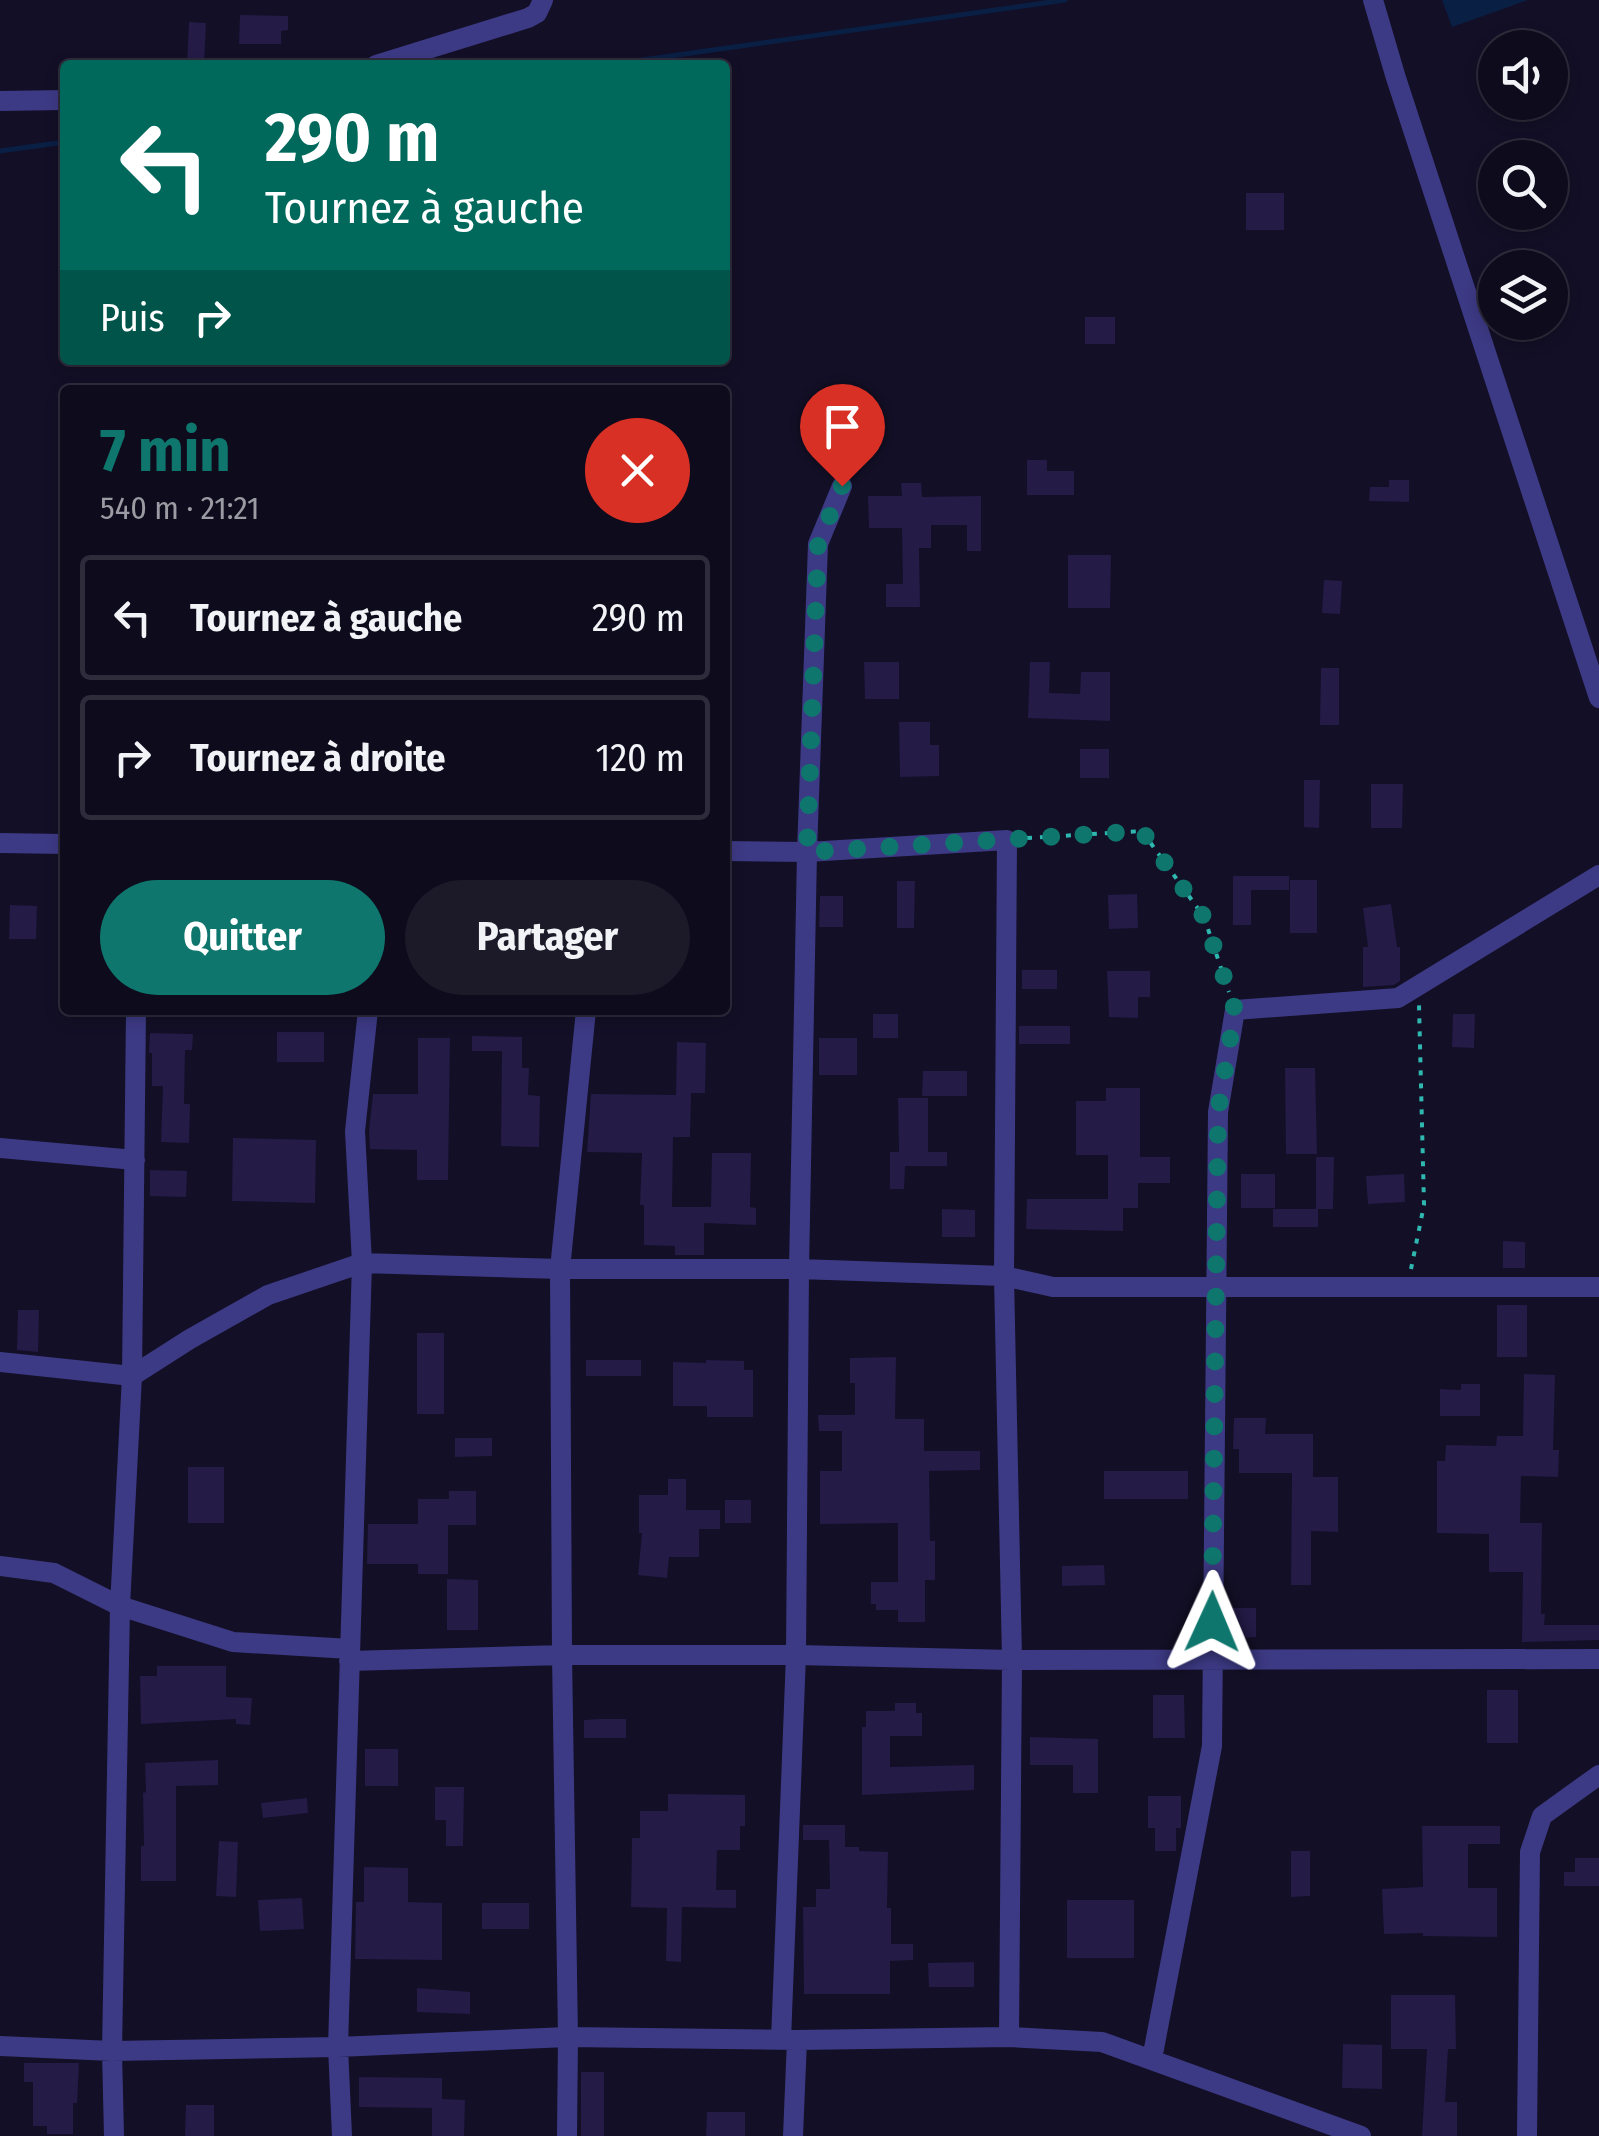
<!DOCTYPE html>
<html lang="fr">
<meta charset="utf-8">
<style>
body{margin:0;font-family:"Fira Sans Condensed",sans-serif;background:#1c1929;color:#f1f3f6;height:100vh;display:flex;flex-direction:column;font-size:38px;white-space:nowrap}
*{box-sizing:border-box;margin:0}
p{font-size:32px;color:#9b9ba3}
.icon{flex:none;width:55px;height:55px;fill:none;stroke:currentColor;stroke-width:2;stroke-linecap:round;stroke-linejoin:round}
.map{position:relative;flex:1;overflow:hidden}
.side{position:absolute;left:60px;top:385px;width:670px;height:630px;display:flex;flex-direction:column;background:#0e0b1c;border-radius:10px;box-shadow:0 5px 15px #0003,0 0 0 2px #2e2b3b}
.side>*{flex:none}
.top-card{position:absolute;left:60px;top:60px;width:670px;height:305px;border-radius:10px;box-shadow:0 5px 15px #0003,0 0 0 2px #2e2b3b;background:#00695c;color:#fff;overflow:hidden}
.fabs{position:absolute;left:1478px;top:30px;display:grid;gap:20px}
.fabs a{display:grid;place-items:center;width:90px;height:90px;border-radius:50%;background:#0e0b1c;box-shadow:0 5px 15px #0003,0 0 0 2px #2e2b3b;font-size:50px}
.pin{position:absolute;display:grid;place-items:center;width:85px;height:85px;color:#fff;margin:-102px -42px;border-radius:50% 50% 50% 0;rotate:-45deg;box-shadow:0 0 10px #0007}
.pin .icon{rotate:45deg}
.me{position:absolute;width:110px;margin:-55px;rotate:1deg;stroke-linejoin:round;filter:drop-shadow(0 0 8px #0008)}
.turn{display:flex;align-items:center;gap:35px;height:210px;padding:0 40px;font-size:45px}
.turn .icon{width:130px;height:130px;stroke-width:2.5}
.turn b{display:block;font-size:70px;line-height:85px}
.then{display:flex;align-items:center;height:95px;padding:0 40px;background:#0003;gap:20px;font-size:38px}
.round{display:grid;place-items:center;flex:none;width:105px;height:105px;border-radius:52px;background:#1c1929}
.overview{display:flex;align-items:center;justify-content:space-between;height:170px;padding:0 40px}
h1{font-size:60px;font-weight:700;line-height:75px;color:#0f766e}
.primary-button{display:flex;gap:20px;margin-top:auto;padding:20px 40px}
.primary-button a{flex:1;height:115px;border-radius:60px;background:#0f766e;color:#fff;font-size:40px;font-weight:700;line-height:115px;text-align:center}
.primary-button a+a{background:#1c1929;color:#f1f3f6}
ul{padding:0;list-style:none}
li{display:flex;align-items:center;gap:30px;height:125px;margin:0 20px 15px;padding:0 20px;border:5px solid #2e2b3b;border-radius:10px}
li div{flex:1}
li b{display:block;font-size:38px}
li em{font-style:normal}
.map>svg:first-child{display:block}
.water{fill:#0a1f44}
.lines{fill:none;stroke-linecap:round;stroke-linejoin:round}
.stream{stroke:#0a1f44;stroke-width:5}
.building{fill:#241b47}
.path{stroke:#2fb8b0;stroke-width:4;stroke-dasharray:5 8;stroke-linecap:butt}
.street{stroke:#3d3a85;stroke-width:20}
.route{stroke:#0f766e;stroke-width:18;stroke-dasharray:0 32.4}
</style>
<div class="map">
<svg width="1599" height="2136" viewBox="0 0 1599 2136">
<rect width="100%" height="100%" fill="#130f26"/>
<path class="water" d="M1442 0H1528L1452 27Z"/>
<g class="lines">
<path class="stream" d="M607 65 1065 0
M0 151 65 142"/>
</g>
<path class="building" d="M240 15 288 16V30L281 31V44H239Z
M189 22 206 23 204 65H187Z
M1246 193H1284V230H1246Z
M1085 317H1115V344H1085Z
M1027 460H1047V471H1074V495H1027Z
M1389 480H1409V502L1369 501 1370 487H1389Z
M901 483H921L922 497 981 496V551H967V525H931V548H919L920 607H886V584H903L902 528H869L868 496H902Z
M1068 555H1111L1110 608H1068Z
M1324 580 1342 581 1340 614 1322 613Z
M864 662H899V699H865Z
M1030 662H1050L1049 693 1080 694 1081 672H1110V721L1028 718Z
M1321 668H1339V725H1320Z
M899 722H930V745H939V776L900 777Z
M1080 749H1109V778H1080Z
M1304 780H1320L1319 828 1304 827Z
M1371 784H1403L1402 828H1371Z
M1233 876H1289V890H1251V925H1233Z
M1290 880H1317V933H1290Z
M897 881H915L914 928H897Z
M1137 894 1138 928 1109 929 1108 895Z
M820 896H843V927H819Z
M1391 904 1397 947H1400V981L1394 985 1363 987V947H1368L1363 908Z
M10 905 37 906 36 939H9Z
M1022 970H1057V989H1022Z
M1107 971H1150V997H1138V1018L1109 1017Z
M873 1014H898V1038H873Z
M1453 1014H1475L1474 1048 1452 1047Z
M1019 1026H1070V1044H1019Z
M277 1032H324V1062H277Z
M150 1033 193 1034 192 1050H185L184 1104H190L189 1143 161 1142 163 1086H152V1053H149Z
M472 1036 522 1037V1068H529L528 1095 540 1096 539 1147 501 1146 502 1051H472Z
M418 1038H450L448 1180H417V1150L370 1149 369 1131 373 1094H418Z
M819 1038H857V1075H819Z
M677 1042 706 1043 705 1093H691L690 1137H673L672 1207H711L712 1153H751L750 1207 756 1208V1225L704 1223V1255H675V1246L644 1245V1205H640L642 1153 587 1152 591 1094 676 1095Z
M1285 1068H1315L1317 1154H1286Z
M923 1071H967V1096H922Z
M1106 1088H1140V1157H1170V1183H1138V1208H1123V1231L1026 1229 1027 1199H1108V1155H1076V1101H1106Z
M898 1098H928V1152H947V1166H905L904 1189H890V1152H899Z
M233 1138 316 1140 315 1203 232 1201Z
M1316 1157H1334L1333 1209H1316Z
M150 1170 187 1171 186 1197 150 1196Z
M1241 1174H1275V1208H1241Z
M1404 1174 1405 1202 1368 1204 1366 1176Z
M942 1209 975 1210V1237H942Z
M1273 1209H1318V1227H1273Z
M1503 1241 1525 1242V1268H1503Z
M1497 1305H1527V1357H1497Z
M18 1310H39L38 1352 17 1350Z
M417 1333H444V1414H417Z
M896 1357 895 1419H924V1451H980V1470L929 1471 930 1541H935V1580H925V1622H898V1610H876V1604H871V1582H898V1523L820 1524V1471H842V1431H819L818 1415H855V1383H850V1358Z
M586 1360H641V1376H586Z
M706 1360 744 1361V1370H753V1417H707V1406H673V1362L706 1363Z
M1524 1374 1555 1375 1553 1450H1559L1558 1477 1521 1476 1520 1523H1542L1541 1614H1545L1544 1625H1599V1640L1522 1642 1523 1572H1489V1534L1437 1533V1461H1445L1446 1445 1496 1446 1497 1436H1523Z
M1461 1384H1480V1416H1440V1389L1461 1390Z
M1234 1418H1266L1265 1434H1313V1477H1338V1532L1311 1531V1585H1291L1292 1473H1239V1449H1233Z
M455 1438H492V1456L455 1457Z
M188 1467H224V1523H188Z
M1104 1471H1188V1499H1104Z
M668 1479H686V1510H720V1529H699V1557H669L667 1578 638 1575 642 1533H639V1495H668Z
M449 1491H476V1525H448V1574H418V1564H367L368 1524H418V1499H449Z
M725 1500H751V1523H725Z
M1104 1565 1105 1585 1062 1586V1566Z
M447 1579 478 1580V1630H447Z
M1228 1608H1256V1637L1239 1638V1632H1228Z
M157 1666H226V1697L252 1698 250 1725 236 1724V1719L141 1724 140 1676H157Z
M1487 1690H1518V1743H1487Z
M1153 1695H1184L1185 1738H1153Z
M895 1703H916V1713H922V1736H890V1767L974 1765V1790L862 1795V1727H866V1711H895Z
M601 1719H626V1738H584V1720Z
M1030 1737 1098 1739V1793H1073V1765H1030Z
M365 1749H398V1786H365Z
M218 1760V1785L176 1786V1881H141V1846H144L143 1793 146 1792 145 1763Z
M435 1787H464L463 1846H446V1820H435Z
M668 1794 745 1795V1826H740V1850H717L716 1890H736V1908L682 1907 681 1962 666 1961 667 1908 631 1907 632 1838H640V1811H668Z
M1148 1796H1181V1828H1176V1851H1155V1828H1148Z
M307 1798 308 1813 263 1818 261 1803Z
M803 1825H845V1847H859V1851L888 1852 887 1908H891V1944H913V1960L890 1961V1994H804L803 1907H816V1889H830L829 1840H803Z
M1422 1826H1500V1844H1468V1888H1497V1937L1423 1936V1933L1384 1934 1382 1889 1423 1887Z
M219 1841 238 1842 236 1897 216 1896Z
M1291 1851H1310V1896L1291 1897Z
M1575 1858H1599V1886H1564V1872H1575Z
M364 1867 408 1868V1902L442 1903V1960L355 1959 356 1902H364Z
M302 1898 304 1929 260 1931 258 1900Z
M1067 1900H1134V1958H1067Z
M482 1903H529V1929H482Z
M974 1962V1987H929L928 1963Z
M417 1988 470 1992V2014L417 2012Z
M1391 1995H1455L1456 2049H1448L1445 2102H1457V2136H1422L1427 2049H1391Z
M1343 2044 1382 2045V2089L1342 2088Z
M24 2063H79L77 2103H73V2134H47V2126H33V2082H24Z
M581 2072H604V2136H581Z
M359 2077 442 2078V2099L465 2100 464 2136H432V2108L359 2107Z
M186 2105H214V2136H185Z
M707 2112H745V2136H706Z"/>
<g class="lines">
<path class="path" d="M1027 838 1142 831 1204 917 1229 992
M1411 1269 1424 1205 1419 1005"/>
<path class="street" d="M1373 0 1396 78 1599 698
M376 65 528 18 537 13 543 0
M0 101 65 100
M0 843 65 844
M725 851 807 852 1007 840 1004 1276 1012 1660 1009 2037
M0 1148 135 1160
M0 1362 132 1376 190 1339 268 1295 362 1263 560 1269H799L1004 1276 1053 1287H1599
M0 1566 54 1573 120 1606 233 1642 350 1649
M349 1661 562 1655H796L1012 1660 1599 1659
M781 2040 796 1655 799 1269 807 852 818 544 842 486
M0 2046 112 2051 338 2047 568 2037 797 2040 1009 2037 1102 2042 1361 2136
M1152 2059 1212 1746 1218 1112 1235 1010 1398 998 1599 875
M114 2136 112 2051 120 1606 132 1376 136 1010
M342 2136 338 2047 362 1263 355 1131 368 1010
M567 2136 568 2037 562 1655 560 1269 586 1010
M793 2136 797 2040
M1527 2136 1530 1852 1542 1816 1599 1775"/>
</g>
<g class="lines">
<path class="route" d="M842 486 818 544 807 852 1142 831 1204 917 1235 1010 1218 1112 1212 1622"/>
</g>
</svg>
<div class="fabs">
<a><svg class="icon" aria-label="sound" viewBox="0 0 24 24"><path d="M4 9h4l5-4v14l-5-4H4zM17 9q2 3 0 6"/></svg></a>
<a><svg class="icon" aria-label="search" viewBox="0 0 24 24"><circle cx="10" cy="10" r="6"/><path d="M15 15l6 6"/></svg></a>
<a><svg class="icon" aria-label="layers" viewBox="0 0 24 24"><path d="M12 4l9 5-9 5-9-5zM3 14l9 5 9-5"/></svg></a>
</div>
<div class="pin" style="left:842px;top:486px;background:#d93025"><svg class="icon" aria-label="arrive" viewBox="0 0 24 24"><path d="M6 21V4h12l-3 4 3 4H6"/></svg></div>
<svg class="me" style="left:1212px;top:1622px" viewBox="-20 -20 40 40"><path d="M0-17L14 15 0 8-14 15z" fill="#0f766e" stroke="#fff" stroke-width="4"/></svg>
<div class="top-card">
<div class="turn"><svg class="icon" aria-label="left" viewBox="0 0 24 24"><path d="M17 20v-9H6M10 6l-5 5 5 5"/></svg><div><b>290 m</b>Tournez à gauche</div></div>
<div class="then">Puis<svg class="icon" aria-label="right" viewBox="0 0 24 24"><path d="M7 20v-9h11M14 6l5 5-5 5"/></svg></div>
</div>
<section class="side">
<div class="overview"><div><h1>7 min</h1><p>540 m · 21:21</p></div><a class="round" style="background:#d93025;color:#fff"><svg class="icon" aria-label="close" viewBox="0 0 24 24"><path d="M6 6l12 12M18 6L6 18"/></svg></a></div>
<ul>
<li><svg class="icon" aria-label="left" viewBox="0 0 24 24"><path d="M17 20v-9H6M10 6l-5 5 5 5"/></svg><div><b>Tournez à gauche</b></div><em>290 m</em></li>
<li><svg class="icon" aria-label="right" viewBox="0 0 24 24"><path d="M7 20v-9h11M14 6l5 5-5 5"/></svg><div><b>Tournez à droite</b></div><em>120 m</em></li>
</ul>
<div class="primary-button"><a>Quitter</a><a>Partager</a></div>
</section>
</div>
